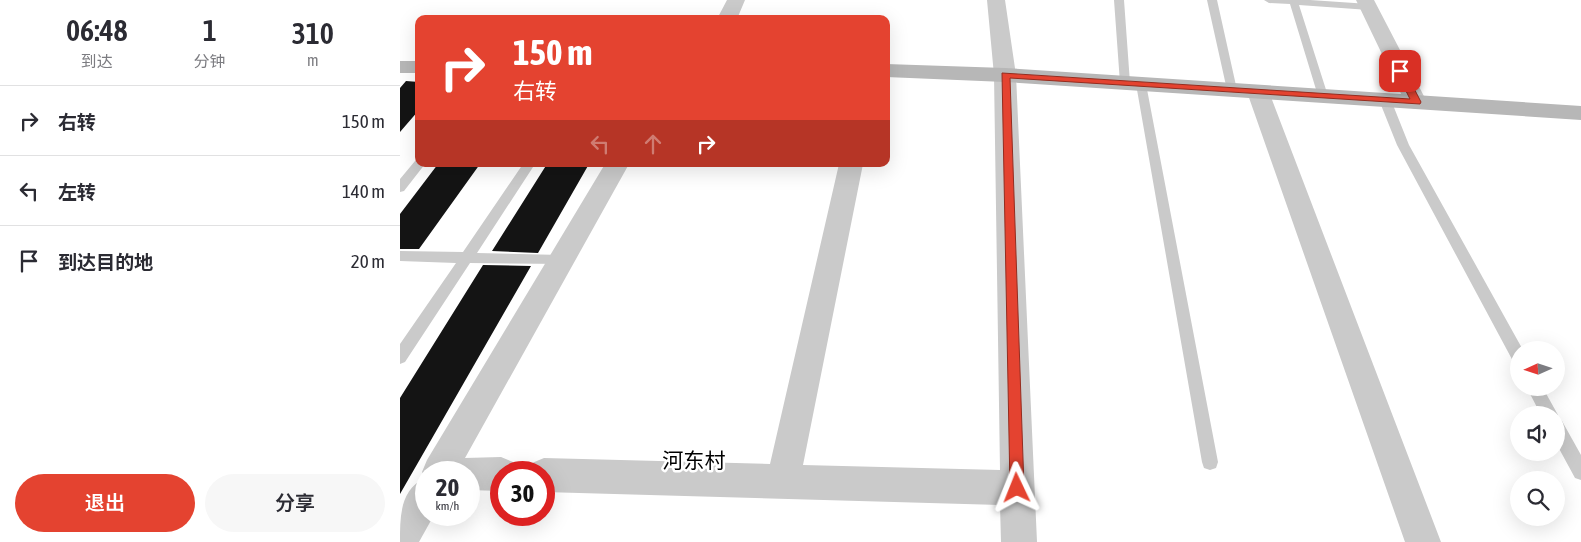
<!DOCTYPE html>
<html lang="zh">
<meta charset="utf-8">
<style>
body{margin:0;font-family:"Asap Condensed","Noto Sans SC",sans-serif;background:#f7f7f7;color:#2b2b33;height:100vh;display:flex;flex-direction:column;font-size:19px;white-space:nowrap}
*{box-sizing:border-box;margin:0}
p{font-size:16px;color:#7c7c81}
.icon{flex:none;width:28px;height:28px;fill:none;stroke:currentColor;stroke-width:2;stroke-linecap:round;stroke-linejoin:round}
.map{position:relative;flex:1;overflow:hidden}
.sheet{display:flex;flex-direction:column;background:#fff;width:400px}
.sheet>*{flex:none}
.guide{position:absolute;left:15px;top:15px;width:475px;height:152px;border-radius:10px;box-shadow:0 5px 20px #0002;background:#e44330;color:#fff;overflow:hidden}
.needle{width:32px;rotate:267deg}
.tools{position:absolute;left:1110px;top:341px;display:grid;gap:10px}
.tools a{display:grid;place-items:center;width:55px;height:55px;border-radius:50%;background:#fff;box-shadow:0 5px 20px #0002;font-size:25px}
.speed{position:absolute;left:15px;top:461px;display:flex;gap:10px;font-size:25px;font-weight:700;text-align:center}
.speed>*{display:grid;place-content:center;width:65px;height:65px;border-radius:50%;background:#fff;box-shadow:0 5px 20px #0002;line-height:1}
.speed small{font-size:12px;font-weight:400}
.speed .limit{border:8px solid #d22;background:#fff;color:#111}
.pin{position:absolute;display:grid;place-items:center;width:42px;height:42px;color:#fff;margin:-21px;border-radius:10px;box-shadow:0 2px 8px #0006}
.me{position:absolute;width:55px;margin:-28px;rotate:358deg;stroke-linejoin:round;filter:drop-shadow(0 0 4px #0008)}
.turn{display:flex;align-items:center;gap:18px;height:105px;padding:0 15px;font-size:22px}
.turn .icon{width:65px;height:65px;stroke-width:2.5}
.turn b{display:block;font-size:35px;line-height:42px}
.lanes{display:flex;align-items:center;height:48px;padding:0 15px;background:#0003;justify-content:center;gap:25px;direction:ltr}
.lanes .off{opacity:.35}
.eta{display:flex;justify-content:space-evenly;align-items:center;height:85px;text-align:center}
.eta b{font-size:30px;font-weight:600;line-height:35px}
.button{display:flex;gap:10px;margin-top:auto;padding:10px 15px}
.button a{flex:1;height:58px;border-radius:30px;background:#e44330;color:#fff;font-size:20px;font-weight:600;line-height:58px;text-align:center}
.button a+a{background:#f7f7f7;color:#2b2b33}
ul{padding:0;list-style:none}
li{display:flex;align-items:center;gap:15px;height:70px;padding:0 15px;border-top:1px solid #e1e1e2}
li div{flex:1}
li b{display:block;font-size:19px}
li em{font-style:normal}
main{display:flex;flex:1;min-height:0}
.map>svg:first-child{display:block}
.building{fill:#141414}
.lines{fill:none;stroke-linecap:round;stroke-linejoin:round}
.lane{fill:#cacaca;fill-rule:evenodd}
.street{fill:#cacaca;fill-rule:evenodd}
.secondary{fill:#b7b7b7;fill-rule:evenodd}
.route{fill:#e44330;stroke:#942c1f}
.labels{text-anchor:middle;stroke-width:5;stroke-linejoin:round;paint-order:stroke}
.near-quarter-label{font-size:21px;fill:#000;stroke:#fff}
</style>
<main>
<section class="sheet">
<div class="eta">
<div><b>06:48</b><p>到达</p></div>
<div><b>1</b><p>分钟</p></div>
<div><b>310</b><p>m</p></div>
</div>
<ul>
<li><svg class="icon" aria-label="right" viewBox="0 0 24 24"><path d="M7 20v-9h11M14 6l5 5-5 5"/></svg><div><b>右转</b></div><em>150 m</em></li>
<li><svg class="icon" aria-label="left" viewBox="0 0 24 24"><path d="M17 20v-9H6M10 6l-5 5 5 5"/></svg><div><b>左转</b></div><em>140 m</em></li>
<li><svg class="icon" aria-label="arrive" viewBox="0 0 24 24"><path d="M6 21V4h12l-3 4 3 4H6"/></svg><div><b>到达目的地</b></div><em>20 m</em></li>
</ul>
<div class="button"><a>退出</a><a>分享</a></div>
</section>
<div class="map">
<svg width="1181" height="542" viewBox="0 0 1181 542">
<rect width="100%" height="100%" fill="#fff"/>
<path class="building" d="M6 81 19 82V110L0 132V88Z
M38 164H80L19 249H0V214Z
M147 164H189L138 253 92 251Z
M83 265 131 266 0 494V398Z"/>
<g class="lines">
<path class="lane" d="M714 0H724L730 83 725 86 720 83Z
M807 0H817L837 90 836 92 832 93 827 90Z
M864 0H910L969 4 974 7 969 10 899 5 928 96 927 98H919L918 96 890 4 869 3Z
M741 81 746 84 818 462 816 468 810 470 804 468 802 462 736 84Z
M985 96 991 100 1009 145 1123 350H1119V365L1114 363 997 145 979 100Z
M19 160V164H25L4 191 0 192V179L15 161Z
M123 164H135L77 253 162 255 167 256 169 260 167 264 70 263 5 362 0 364V344L56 263 0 261V251L63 252Z
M1127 388H1143L1158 415 1156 419 1162 421 1181 455V480L1175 478 1156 443V415H1141Z"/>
<path class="street" d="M327 0H345L337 19H317Z
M587 0H605L616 75 637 542H601L600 505 144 492V472H128L132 463 144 458 370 464 439 164H463L403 465 600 470 594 75Z
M956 0H974L1027 102 1024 107 1016 109 1008 107 1005 102Z
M858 85 866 87 869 92 1041 542H1005L847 92 850 87Z
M205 164H229L65 458 101 457 113 462 117 472H101V491L69 490V472H26V515H34L19 542H0C0 516 0 490 25 478L22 472 27 460Z"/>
<path class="secondary" d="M0 61H19V73H0Z
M486 64 605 68 1181 106V120L605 82 486 77Z"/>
</g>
<path class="route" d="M997 69 1005 71 1021 102 1020 104 610 78 624 488 622 493 617 495 612 493 610 488 602 73 1010 99 996 71Z"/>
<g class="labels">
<g class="near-quarter-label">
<text x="294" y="468">河东村</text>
</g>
</g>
</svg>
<div class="tools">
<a><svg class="needle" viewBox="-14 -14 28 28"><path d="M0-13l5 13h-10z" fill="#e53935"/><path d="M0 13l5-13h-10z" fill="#7c7c81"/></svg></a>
<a><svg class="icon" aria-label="sound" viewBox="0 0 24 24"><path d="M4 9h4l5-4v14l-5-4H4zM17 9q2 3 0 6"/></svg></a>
<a><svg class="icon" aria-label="search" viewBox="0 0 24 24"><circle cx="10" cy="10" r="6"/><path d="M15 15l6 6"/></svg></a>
</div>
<div class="speed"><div>20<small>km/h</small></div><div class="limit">30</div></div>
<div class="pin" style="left:1000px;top:71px;background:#d93025"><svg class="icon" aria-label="arrive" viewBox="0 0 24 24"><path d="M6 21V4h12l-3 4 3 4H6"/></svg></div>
<svg class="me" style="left:617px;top:488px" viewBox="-20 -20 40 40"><path d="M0-17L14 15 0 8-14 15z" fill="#e44330" stroke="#fff" stroke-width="4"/></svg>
<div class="guide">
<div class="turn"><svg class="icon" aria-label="right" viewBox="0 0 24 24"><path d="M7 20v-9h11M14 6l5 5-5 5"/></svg><div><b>150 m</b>右转</div></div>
<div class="lanes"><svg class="icon off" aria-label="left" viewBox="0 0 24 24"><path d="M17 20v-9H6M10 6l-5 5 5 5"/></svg><svg class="icon off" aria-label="ahead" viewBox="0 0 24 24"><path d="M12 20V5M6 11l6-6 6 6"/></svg><svg class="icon" aria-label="right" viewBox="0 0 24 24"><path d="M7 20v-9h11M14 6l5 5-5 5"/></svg></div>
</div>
</div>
</main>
